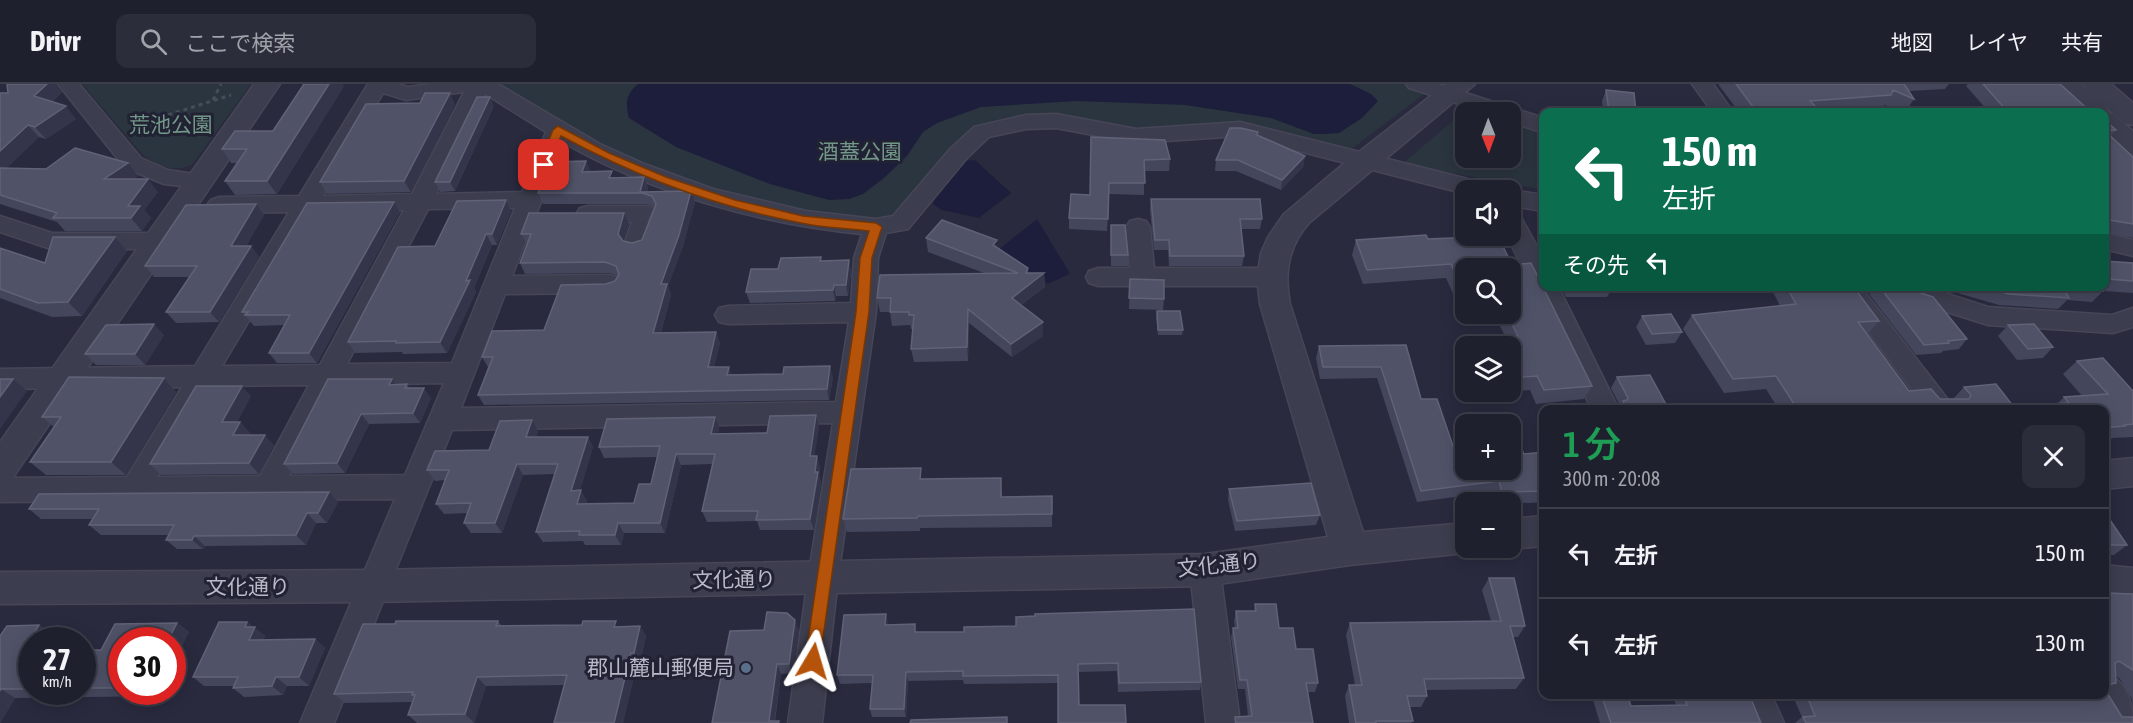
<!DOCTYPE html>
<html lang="ja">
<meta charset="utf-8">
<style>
body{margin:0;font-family:"Asap Condensed","Noto Sans JP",sans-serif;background:#2c2d3a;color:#f1f3f6;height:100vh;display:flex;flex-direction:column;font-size:22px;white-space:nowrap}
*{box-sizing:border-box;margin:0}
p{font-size:20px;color:#a1a3aa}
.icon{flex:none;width:33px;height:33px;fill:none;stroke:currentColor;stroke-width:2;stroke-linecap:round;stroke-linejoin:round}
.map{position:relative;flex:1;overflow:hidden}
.sheet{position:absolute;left:1539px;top:321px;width:570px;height:294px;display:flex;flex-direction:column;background:#1f202e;border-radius:12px;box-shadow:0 3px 15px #0003,0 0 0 2px #3c3e4a}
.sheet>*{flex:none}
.top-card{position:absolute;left:1539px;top:24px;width:570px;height:183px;border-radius:12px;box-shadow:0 3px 15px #0003,0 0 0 2px #3c3e4a;background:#0b6e4f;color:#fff;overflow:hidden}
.needle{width:39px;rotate:179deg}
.buttons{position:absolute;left:1455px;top:18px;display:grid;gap:12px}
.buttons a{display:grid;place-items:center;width:66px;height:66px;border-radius:12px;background:#1f202e;box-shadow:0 3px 15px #0003,0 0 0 2px #3c3e4a;font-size:30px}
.speed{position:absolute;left:18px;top:543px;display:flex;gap:12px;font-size:30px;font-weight:700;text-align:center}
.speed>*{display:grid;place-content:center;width:78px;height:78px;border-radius:50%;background:#1f202e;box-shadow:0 3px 15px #0003,0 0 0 2px #3c3e4a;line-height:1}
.speed small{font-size:15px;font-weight:400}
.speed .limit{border:9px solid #d22;background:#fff;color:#111}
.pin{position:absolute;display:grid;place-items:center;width:51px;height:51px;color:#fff;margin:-26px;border-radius:12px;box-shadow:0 3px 9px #0006}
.me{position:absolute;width:66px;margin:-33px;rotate:7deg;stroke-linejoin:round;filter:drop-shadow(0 0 4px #0008)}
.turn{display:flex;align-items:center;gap:21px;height:126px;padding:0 24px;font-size:27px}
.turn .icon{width:78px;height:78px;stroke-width:2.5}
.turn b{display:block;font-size:42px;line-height:51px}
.then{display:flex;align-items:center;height:57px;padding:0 24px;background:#0003;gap:12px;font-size:22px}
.round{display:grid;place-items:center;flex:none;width:63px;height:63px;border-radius:12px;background:#2c2d3a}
.summary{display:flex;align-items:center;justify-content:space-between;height:102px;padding:0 24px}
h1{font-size:36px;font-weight:600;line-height:45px;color:#1e9e55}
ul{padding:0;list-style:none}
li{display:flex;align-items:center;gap:18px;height:90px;padding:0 24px;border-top:2px solid #3c3e4a}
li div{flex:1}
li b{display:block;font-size:22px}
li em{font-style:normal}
header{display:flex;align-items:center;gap:36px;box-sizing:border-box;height:84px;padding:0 30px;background:#1f202e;border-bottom:2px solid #3c3e4a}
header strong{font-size:28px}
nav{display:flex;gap:33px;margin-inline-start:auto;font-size:21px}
.search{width:420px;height:54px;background:#2c2d3a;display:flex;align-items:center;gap:15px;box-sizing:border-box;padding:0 21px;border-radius:12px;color:#a1a3aa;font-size:22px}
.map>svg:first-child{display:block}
.green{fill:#2b353f}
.water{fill:#1d1e3b}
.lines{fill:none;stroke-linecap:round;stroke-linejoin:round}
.minor-casing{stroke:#464657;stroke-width:3}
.tertiary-casing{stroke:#464657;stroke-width:3}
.path{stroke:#444f57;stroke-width:3;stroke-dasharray:4 4;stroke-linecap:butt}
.minor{fill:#3c3d4e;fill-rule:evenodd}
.tertiary{fill:#3c3d4e;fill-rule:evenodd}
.wall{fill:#44465c}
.shaded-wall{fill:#34354b}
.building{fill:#505268;stroke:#616277;stroke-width:1.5}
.route{fill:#b45309;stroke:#753606;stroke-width:1.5}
.service-dot{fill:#5c6f8a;stroke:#212233;stroke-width:2}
.labels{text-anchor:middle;stroke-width:6;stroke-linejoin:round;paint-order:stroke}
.park-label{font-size:21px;fill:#739788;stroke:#212233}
.street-label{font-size:21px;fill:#b9b9c9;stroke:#212233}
.poi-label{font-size:21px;fill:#b9b9c9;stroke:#212233;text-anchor:end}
</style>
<header>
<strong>Drivr</strong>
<div class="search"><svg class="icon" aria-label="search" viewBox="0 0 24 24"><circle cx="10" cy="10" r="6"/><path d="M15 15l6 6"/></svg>ここで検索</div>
<nav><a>地図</a><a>レイヤ</a><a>共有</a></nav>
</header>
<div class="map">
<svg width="2133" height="639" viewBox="0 0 2133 639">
<rect width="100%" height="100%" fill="#292a3e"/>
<path class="green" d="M82 0H251L192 81C172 88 160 83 143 71Z
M496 0H1408L1421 4 1424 10 1349 67 1245 39 1146 48 1028 35 978 42 964 55 894 132 872 137 815 132 733 114 615 69Z
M1468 24 1482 28H1466V74H1510L1511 38 1543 48V106L1402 80Z"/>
<path class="water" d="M638 0H1350L1371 10 1378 17 1362 34 1339 49 1325 50H1314L1271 34 1185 21 1077 17 981 23 937 39 923 48 907 72 884 94 863 110 849 115 829 116 770 100 676 63 629 34C625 19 626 10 638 0Z
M975 76 1011 109 979 134 942 126 933 120 938 104 963 77Z
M1037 135 1069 188V190L1048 200 998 166Z"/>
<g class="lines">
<defs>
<path id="minor" d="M58 0H79L141 74 168 86 207 92 210 97 207 102 199 104 164 100 125 84Z
M368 0H398L408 3 432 0H498L600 60 647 81 713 105 806 127 876 135 893 132 951 64 974 43 1026 31 1056 30 1136 45 1240 38 1480 98 1488 101 1491 106H1466V110L1240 52 1136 59 1056 44 1026 45 989 53 967 74 908 145 886 149 878 174 876 228 838 494 822 639H788L808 494 833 339 452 346 334 639H300L395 415 0 418V394L127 393 182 303 0 305V285L195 282 289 128 219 129 211 126 207 121 211 116 219 113 299 112ZM464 8 412 110 323 112 383 9 406 16ZM485 10 546 48 522 108 436 110ZM564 59C654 110 759 140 862 150L854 174 851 219 728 222 719 224 715 231 719 238 728 240 849 238 836 318 461 324 505 210 610 209 619 206 622 200 619 194 610 191 512 192ZM515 124 452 279 347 280 428 125ZM404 126 320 281 222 282 314 127ZM444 299 405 391 289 392 336 301ZM309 301 260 392 157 393 210 302Z
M1406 0H1438L1544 34V49L1510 38V28H1484L1409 4Z
M1692 0H1713L1733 28H1712Z
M1510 106 1544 111V127L1510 122Z
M588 122H646L654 124 658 130 644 166 636 168 628 166 624 160 632 138H588L580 136 576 130 580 124Z
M1510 126 1518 128 1544 175V202H1558L1619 326H1592L1507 152H1510Z
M0 132 52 149H158L166 151 170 157 166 163 158 165H51L0 148Z
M1138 135 1146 137 1150 143 1154 184H1272L1281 187 1284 193 1281 199 1272 202H1098L1089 199 1086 193 1089 187 1098 184H1130L1126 143 1130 137Z
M2104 149 2133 156V172L2104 165Z
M1834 202H1860L1956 326H1927Z
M1881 202H1923L1988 223 2112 231 2133 224V243L2113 249 1988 241 1884 208Z
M1205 473 1216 477 1220 486 1240 639H1206L1190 486 1194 477Z
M2104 481 2133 484V510L2104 507Z
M2104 588C2126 596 2133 618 2133 639H2108L2093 614 2091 610H2104Z
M1738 610H1771L1784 639H1750Z"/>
<path id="tertiary" d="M254 0H280L12 395 0 399V358Z
M1446 0H1475L1310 138C1288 162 1284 189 1290 220L1363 448 1466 439V464L1479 465 1466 469 1350 481 1205 502 373 518 0 520V488L373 486 1205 470 1328 453 1260 220 1257 194 1261 169 1268 153 1283 131 1341 82Z
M2053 0H2081L2087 5 2083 0H2111L2133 19V41L2124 39 2089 8 2105 22 2109 29 2113 30 2133 47V71L2123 68 2104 51V28H2081Z
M2133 374V402L2104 405V377Z
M1544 432V462L1510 465 1505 464H1510V435Z"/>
</defs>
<use href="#minor" class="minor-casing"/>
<use href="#tertiary" class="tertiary-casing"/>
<path class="path" d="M213 16 221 0
M130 43 231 11"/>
<use href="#minor" class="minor"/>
<use href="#tertiary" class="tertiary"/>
</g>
<path class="wall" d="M1718 0H1949L1945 5 1909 7 1914 15 1905 28 1884 21 1881 26 1839 28H1739Z
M1968 0H2060L2091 28H1989L1966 2Z
M344 2 277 110 235 111 225 97 238 79H231L222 65 273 47Z
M1606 6 1636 28H1603L1602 17Z
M62 8 52 18 76 35 46 55 39 53 6 84 138 92 133 95 158 108 144 126 151 134 142 147H65L57 138 0 120V9Z
M455 20 411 108 327 110 320 98Z
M494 22 455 107 440 108 435 98Z
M2104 35 2116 46 2111 52 2133 73V154L2104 149Z
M1258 48 1257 52 1305 72 1303 83 1281 106 1236 87H1215L1216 76Z
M1091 53 1170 75 1169 87H1144V111L1109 110 1107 147 1069 145V134L1090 111Z
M586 77 590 87 614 94 644 93 648 104 647 108 691 107 695 118 683 162 668 202 671 211 661 249 716 248 720 259 714 283H729L731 291 833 293 829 316 484 321 478 311 488 283 482 273 544 246 606 200 615 197 618 192 610 189 525 190 520 179 527 161 521 150 629 140 623 157 632 159 642 156 655 123 646 120H543L538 109Z
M1151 115 1262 135 1260 145H1241L1244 172 1242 182H1169L1168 166H1154L1150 125Z
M506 116 511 127 497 161H492L474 204 476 208 447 269 403 270 402 268 355 269 348 258 435 162Z
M394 118 400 128 317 279H277L269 269 285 241 254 242 242 228Z
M264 131 246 162H251L259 173 219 238 176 239 166 228 190 193H154L145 182Z
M1111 141 1128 171V182H1111Z
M115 153 127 167 82 232 52 233 0 214V164L45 179Z
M926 154 997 164 1028 189H1044L1045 203 1021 221 1043 252 1012 273 969 239 968 277 914 278 911 265 913 245H911L910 241 892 242 890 228H880L877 214 984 189 928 168Z
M1428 155 1512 181 1592 302 1584 315 1536 320 1530 306 1497 309 1496 308H1510V262H1477L1480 254 1505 252 1494 230H1510V184H1466V222L1459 223 1446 194 1363 200 1352 171 1356 156Z
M821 173 822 177 849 176 851 188 848 212H836L835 217 750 219 746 208 778 185Z
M2104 177 2133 179V209L2103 207 2092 218 2067 216 2058 225 1999 221 1933 202H2104Z
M1130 195 1164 215 1163 226 1129 225Z
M1561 202H1648L1646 206 1610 208 1607 213H1566Z
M1770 202H1853L1879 237 1867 251 1909 307 1940 315H1953L1964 303 2013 322 2057 320 2064 313 2082 312 2063 290 2077 277 2133 307V353L2112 354 2110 356H2104V326H1779L1766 305 1724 309 1683 245 1692 231 1780 222Z
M1875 202H1900L1967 255 1959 265 1943 267 1941 269 1916 271 1869 210Z
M1157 227 1183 246 1182 251H1158L1156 233Z
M1642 232 1682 248 1675 259 1646 261 1636 243Z
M2008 241 2053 263 2043 274 2017 276 1998 252Z
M164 251 145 281H96L85 270Z
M1406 261 1421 315 1454 365 1524 370 1544 368V418L1530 419 1496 418 1493 408 1417 418 1377 294 1320 295 1316 274 1319 262Z
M1617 293 1669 326H1617L1620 322 1611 304Z
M164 294 176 308 126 391H46L30 378 54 343 42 333Z
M392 295 396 300H407L409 304 431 314 420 339 369 340 345 389 293 390 284 380Z
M251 312 237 338H240L250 349 248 351 274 361 259 390 161 391 150 380Z
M819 342 814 372 820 383 819 391 821 399 814 446H760L757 437 707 438 702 427 712 380 681 381 665 449H624L621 461H585L583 457 543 458 536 448 555 390 523 391 502 449H471L464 439 467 429 444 430 436 420 445 396 435 397 427 386 489 366 538 347 536 353H588L593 363 580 406 587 417 586 420 634 419 651 400 657 373 604 374 599 363 719 343 718 350 767 349Z
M923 395 1002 407V413L1052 412V443L920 444V447L847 448 843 435Z
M1229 405 1320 431 1316 441 1235 447 1228 416Z
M338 418 327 439H316L306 461 205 462 203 465H177L166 456 169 451H101L89 441 93 435H41L29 425Z
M2104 437 2127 461 2114 471H2104Z
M1489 494 1525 542 1518 553H1513L1524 594 1516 605 1426 606 1427 612 1421 623H1410L1413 637 1411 639H1349L1345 612 1349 601H1355L1346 551 1350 539 1491 537 1482 506Z
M2104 509 2133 510V626L2132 615 2120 595 2116 592V599L2105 605 2122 633 2133 639H1795L1802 633 1794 615 1797 613 1796 610H2104Z
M1255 520 1279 544 1296 565 1318 599 1315 608H1308L1313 639H1234L1235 633 1248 632 1245 605H1238L1231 553 1233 544H1235L1234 537 1236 527H1254Z
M498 537 502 542H640L646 552 640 579H637L623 639H554L565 601 486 602 474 639H417L408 631 413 618 345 619 334 610 395 540Z
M247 538 265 552 263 556 315 555 325 564 309 602H287L283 611 244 613 233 604 234 602H204L193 593Z
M177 539 189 548 172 581V556H122V608H164L162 612 15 614 0 639V552L7 542 39 541 52 550 48 556H32V608H82V566H101L115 540Z
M888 539V541L917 548H964V543L1201 598 1200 606 1118 608 1117 587 1079 588 1058 639V599L964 600 963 596 908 597 906 633H872L870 625 872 599 840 600 837 591Z
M799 546 793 589 781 590 775 637H779L780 639H712Z
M1597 610H1627L1631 622 1676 621 1672 610H1749L1761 639H1600L1593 616Z"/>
<path class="shaded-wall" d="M47 0H56L62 8 45 25 34 12Z
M329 0H342L344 2 277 110 267 97Z
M450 9 455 20 411 108 404 97Z
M490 13 494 22 455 107 450 98Z
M66 22 76 35 46 55 35 43Z
M28 41 39 53 0 91V67Z
M1305 72 1303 83 1281 106 1282 96Z
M586 77 591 88H582Z
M128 79 138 92 115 108 104 95Z
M644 93 648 104 647 110 640 109Z
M148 95 158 108 144 126 151 134 142 147 131 134 128 122Z
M691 107 695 118 683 162 668 202 671 211 658 260 653 249 661 200Z
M506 116 511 127 497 161 492 150Z
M394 118 400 128 317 279 309 269Z
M256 120 264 131 239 173 231 162Z
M624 129 629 140 622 161 618 150Z
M486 150 492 161 474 204 476 208 447 269 440 258Z
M115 153 127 167 82 232 68 218Z
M251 162 259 173 219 238 210 228Z
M849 176 851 188 848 212 846 201Z
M1028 184 1029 198 1044 189 1045 203 1012 227V214Z
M834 201 836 212 835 217 833 206Z
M968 225 969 239 968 277 967 263Z
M1043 238V252L1012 273 1011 260Z
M154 240 164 251 145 281 135 270Z
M716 248 720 259 712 294 708 283Z
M830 282 833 293 829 316 827 305Z
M729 283 732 293 727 291Z
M164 294 176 308 126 391 111 378Z
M13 295 27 307 0 345V313Z
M392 295 399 305 389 301Z
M242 302 251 312 231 349 222 338Z
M424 304 431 314 420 339 413 329Z
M361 330 369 340 345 389 337 379Z
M816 331 819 342 813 383 810 372Z
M715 333 719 343 716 360 711 350Z
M532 336 538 347 532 364 526 353Z
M240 338 250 349 243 361 233 351Z
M265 351 274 361 259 390 249 379Z
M588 353 593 363 577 417 571 407Z
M676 370 681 381 665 449 660 439Z
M817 372 820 383 819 391 821 399 814 446 810 435Z
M517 380 523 391 502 449 495 439Z
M581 406 587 417 583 430 577 420Z
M329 408 338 418 327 439 318 429Z
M307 429 316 439 306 461 296 451Z
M618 439 624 449 621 461 615 451Z
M194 452 205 462 203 465 192 456Z
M886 530 888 539 887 549 885 541Z
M795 536 799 546 793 589 789 580Z
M247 538 265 552 259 566 249 556 245 543Z
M177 539 189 548 172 581V556H168Z
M39 541 52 550 48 556H32V573L23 567Z
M640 542 646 552 640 579 634 569Z
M315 555 325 564 309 602 299 593Z
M631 569 637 579 623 639H614Z
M777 580 781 590 774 639 769 637Z
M906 588 908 597 906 633 904 625Z
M276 593 287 602 283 611 272 602Z
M477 593 486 602 474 639 465 630Z
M1 605 15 614 0 639V607Z
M155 608H164L162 612Z"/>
<path class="building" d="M7 0H47L34 12 66 22 35 43 28 41 0 67V9H8Z
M304 0H329L267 97H225L247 65H222L235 47H273Z
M1736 0H1904L1914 15 1893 6 1891 11 1810 17 1816 23 1756 27Z
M1983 0H2060L2091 28H2008Z
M1606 6 1634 9 1636 28H1609Z
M425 9H450L404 97 320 98 366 20 420 19Z
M477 13H490L450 98H435Z
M2104 35 2116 46 2105 47 2133 73V140L2104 135Z
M1230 44H1241L1258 48 1257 51 1305 72 1282 96 1238 76H1216Z
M1091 53 1165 56 1170 75 1144 76 1145 99H1109L1108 135 1069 134 1071 110 1090 111Z
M75 64 128 79 104 95H148L128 122H140L131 134H53L57 129 0 111V84L46 85Z
M586 77 582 88 612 87 609 94 644 93 640 108 691 107 679 151 661 200H667L653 249 716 248 708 283H729L727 291 783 290 784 283 830 282 827 305 478 311 493 273H482L492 247 544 246 561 201 606 200 615 197 619 190 616 182 605 178 520 179 531 150H521L529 129H624L618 150 623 157 632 159 642 156 656 120 652 112 642 109H538L550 78Z
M1151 115H1260L1262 135H1240L1244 172H1170L1169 156H1155Z
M506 116 492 150H486L466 197 470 196 440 258 396 259V257L348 258 398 163 435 162 457 117Z
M394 118 309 269H269L290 231H245L248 228H242L307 119Z
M256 120 231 162H251L210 228H166L197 182H145L186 121Z
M942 136 997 156 993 161 1028 184 1026 189H1044L1012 214 1043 238 1011 260 968 225 967 263 911 265 914 231H909V228H890L891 214H877L880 191 1018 189 926 154Z
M1111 141H1125L1128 171H1111Z
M1426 151 1428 155 1498 152 1512 181 1531 179 1592 302 1544 306 1537 292 1510 294V262H1484L1480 254 1518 252 1507 230H1510V184H1466V208L1464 209 1451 180 1367 186 1356 156Z
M53 153H115L68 218 38 219 0 205V164L45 179Z
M821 173 820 177 849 176 846 201H834L833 206 746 208 751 185H778L781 174Z
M2104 177 2133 179V197L2108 195 2104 189Z
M1130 195 1164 196V215L1129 214Z
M1786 202H1853L1879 237 1858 238 1909 307 1931 305 1940 315H1969L1971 311 1964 303 1996 300 2013 322 2069 319 2064 313 2108 310 2077 277 2103 274 2133 307V340L2124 341 2125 342 2104 344V326H1798L1776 292 1733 295 1692 231 1796 220Z
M1879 202H1900L1933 213 1967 255 1948 257 1949 259 1924 261Z
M1981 202H2062L2069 214 2009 210Z
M2076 202H2100L2103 207 2077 204Z
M1157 227H1180L1183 246H1158Z
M1671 230 1682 248 1652 250 1642 232Z
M154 240 135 270H85L106 241Z
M2034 240 2053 263 2028 265 2008 241Z
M1406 261 1421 315H1437L1454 365H1466V386H1510V364H1521L1524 370 1544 368V407L1502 408 1499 397 1421 407 1381 283H1323L1319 262Z
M1650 291 1669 326H1648L1646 320 1625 322 1623 317 1627 316 1628 314 1617 293Z
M69 293 164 294 111 378H30L61 333H42Z
M0 295H13L0 313Z
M328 295H392L389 301 407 300 405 304H424L413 329 361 330 337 379 284 380Z
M196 302H242L222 338H240L233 351H265L249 379 150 380Z
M1740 324 1741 326H1715Z
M816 331 810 372H817L815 388H818L810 435 756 436 758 427H702L715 370H676L660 439H618L615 451H579L580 447 536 448 558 380H517L495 439H464L471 419 436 420 449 386H427L435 367 489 366 500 337 532 336 526 353H588L571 407 581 406 577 420 634 419 639 400H651L660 362 599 363 607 335 715 333 711 350 767 349 770 332Z
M921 384 920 395 1001 394V413L1052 412V430L918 432 917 434 843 435 851 385Z
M1311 399 1320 431 1237 437 1229 405Z
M329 408 318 429H307L296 451 194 452 192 456H166L174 441H89L99 425H29L39 410Z
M2110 436 2127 461H2104V437Z
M1489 494H1514L1525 542H1510L1524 594 1424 595 1427 612H1407L1413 637H1376V639H1356L1349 601H1362L1350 539 1501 537Z
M2104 509 2133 510V586L2119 577 2115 579 2116 599 2104 601Z
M1255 520H1276L1279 544H1293L1296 565H1313L1318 599H1306L1313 639H1236L1235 633 1252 632 1247 596H1240L1233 544H1238L1236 527H1256Z
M1194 525 1201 598 1119 599 1118 579 1078 580 1079 621H1125L1126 639H1058V591L963 592V587L906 588 904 625H870L873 591H837L844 531 886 530 885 541 915 540V548H964V543L1016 542V533L1035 532V530Z
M767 528 787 529 795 536 789 580H777L769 637H779L778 639H712L730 547 764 546Z
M396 537H498L496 542 582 541 583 537H616L614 543 640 542 634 569H631L614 639H554L567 591 477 593 465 630 408 631 415 611H412L413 608 334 610 363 540H395Z
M219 538H247L245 543H255L249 556 315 555 299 593H276L272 602 233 604 238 593H193Z
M177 539 168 556H122V604H82V566H101L115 540Z
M39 541 23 567H32V605H1L0 607V552L7 542Z
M2104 604 2122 633H2133V639H1806L1803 633 1815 632 1806 610H2104Z
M1601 610H1627L1631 622 1687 621 1683 610H1749L1761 639H1611Z
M1007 633V639H910L911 636Z"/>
<path class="route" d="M558 42 609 69 666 93 735 116 803 132 876 139 882 143 872 174 869 228 819 582 813 584 807 582 805 577 856 228 860 174 869 147C847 144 823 144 801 139 716 123 637 93 561 52L548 83H540L538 81 553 46Z"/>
<circle class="service-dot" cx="746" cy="584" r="6"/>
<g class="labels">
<g class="park-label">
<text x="171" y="48">荒池公園</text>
<text x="860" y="75">酒蓋公園</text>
</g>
<g class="street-label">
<text transform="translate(1219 481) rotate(-6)" y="7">文化通り</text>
<text transform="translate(734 496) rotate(-1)" y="7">文化通り</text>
<text x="248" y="510">文化通り</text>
</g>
<g class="poi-label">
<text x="734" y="591">郡山麓山郵便局</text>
</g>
</g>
</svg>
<div class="buttons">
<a><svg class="needle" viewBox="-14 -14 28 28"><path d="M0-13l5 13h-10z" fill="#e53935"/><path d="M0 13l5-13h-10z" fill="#a1a3aa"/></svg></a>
<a><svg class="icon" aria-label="sound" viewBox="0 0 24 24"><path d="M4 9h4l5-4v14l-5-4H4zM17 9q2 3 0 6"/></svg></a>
<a><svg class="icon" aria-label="search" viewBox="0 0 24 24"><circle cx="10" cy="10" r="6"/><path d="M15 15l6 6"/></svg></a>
<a><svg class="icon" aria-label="layers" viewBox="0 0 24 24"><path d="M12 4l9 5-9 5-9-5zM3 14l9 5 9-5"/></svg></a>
<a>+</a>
<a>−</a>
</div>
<div class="speed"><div>27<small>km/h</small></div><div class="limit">30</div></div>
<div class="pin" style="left:544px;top:81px;background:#d93025"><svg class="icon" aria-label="arrive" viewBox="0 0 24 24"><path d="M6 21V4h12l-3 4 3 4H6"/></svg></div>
<svg class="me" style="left:813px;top:577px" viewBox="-20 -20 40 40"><path d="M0-17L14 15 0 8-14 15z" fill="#b45309" stroke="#fff" stroke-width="4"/></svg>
<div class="top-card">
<div class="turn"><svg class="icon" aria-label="left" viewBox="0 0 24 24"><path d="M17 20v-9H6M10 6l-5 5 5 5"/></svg><div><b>150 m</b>左折</div></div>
<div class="then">その先<svg class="icon" aria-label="left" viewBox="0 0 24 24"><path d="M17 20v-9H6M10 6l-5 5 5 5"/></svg></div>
</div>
<section class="sheet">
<div class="summary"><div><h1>1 分</h1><p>300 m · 20:08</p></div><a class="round"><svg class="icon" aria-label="close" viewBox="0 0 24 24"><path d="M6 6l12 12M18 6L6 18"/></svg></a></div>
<ul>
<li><svg class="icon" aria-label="left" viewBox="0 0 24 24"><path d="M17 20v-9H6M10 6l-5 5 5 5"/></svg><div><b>左折</b></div><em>150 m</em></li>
<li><svg class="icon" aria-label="left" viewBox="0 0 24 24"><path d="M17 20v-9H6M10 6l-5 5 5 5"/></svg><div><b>左折</b></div><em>130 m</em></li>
</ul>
</section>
</div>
